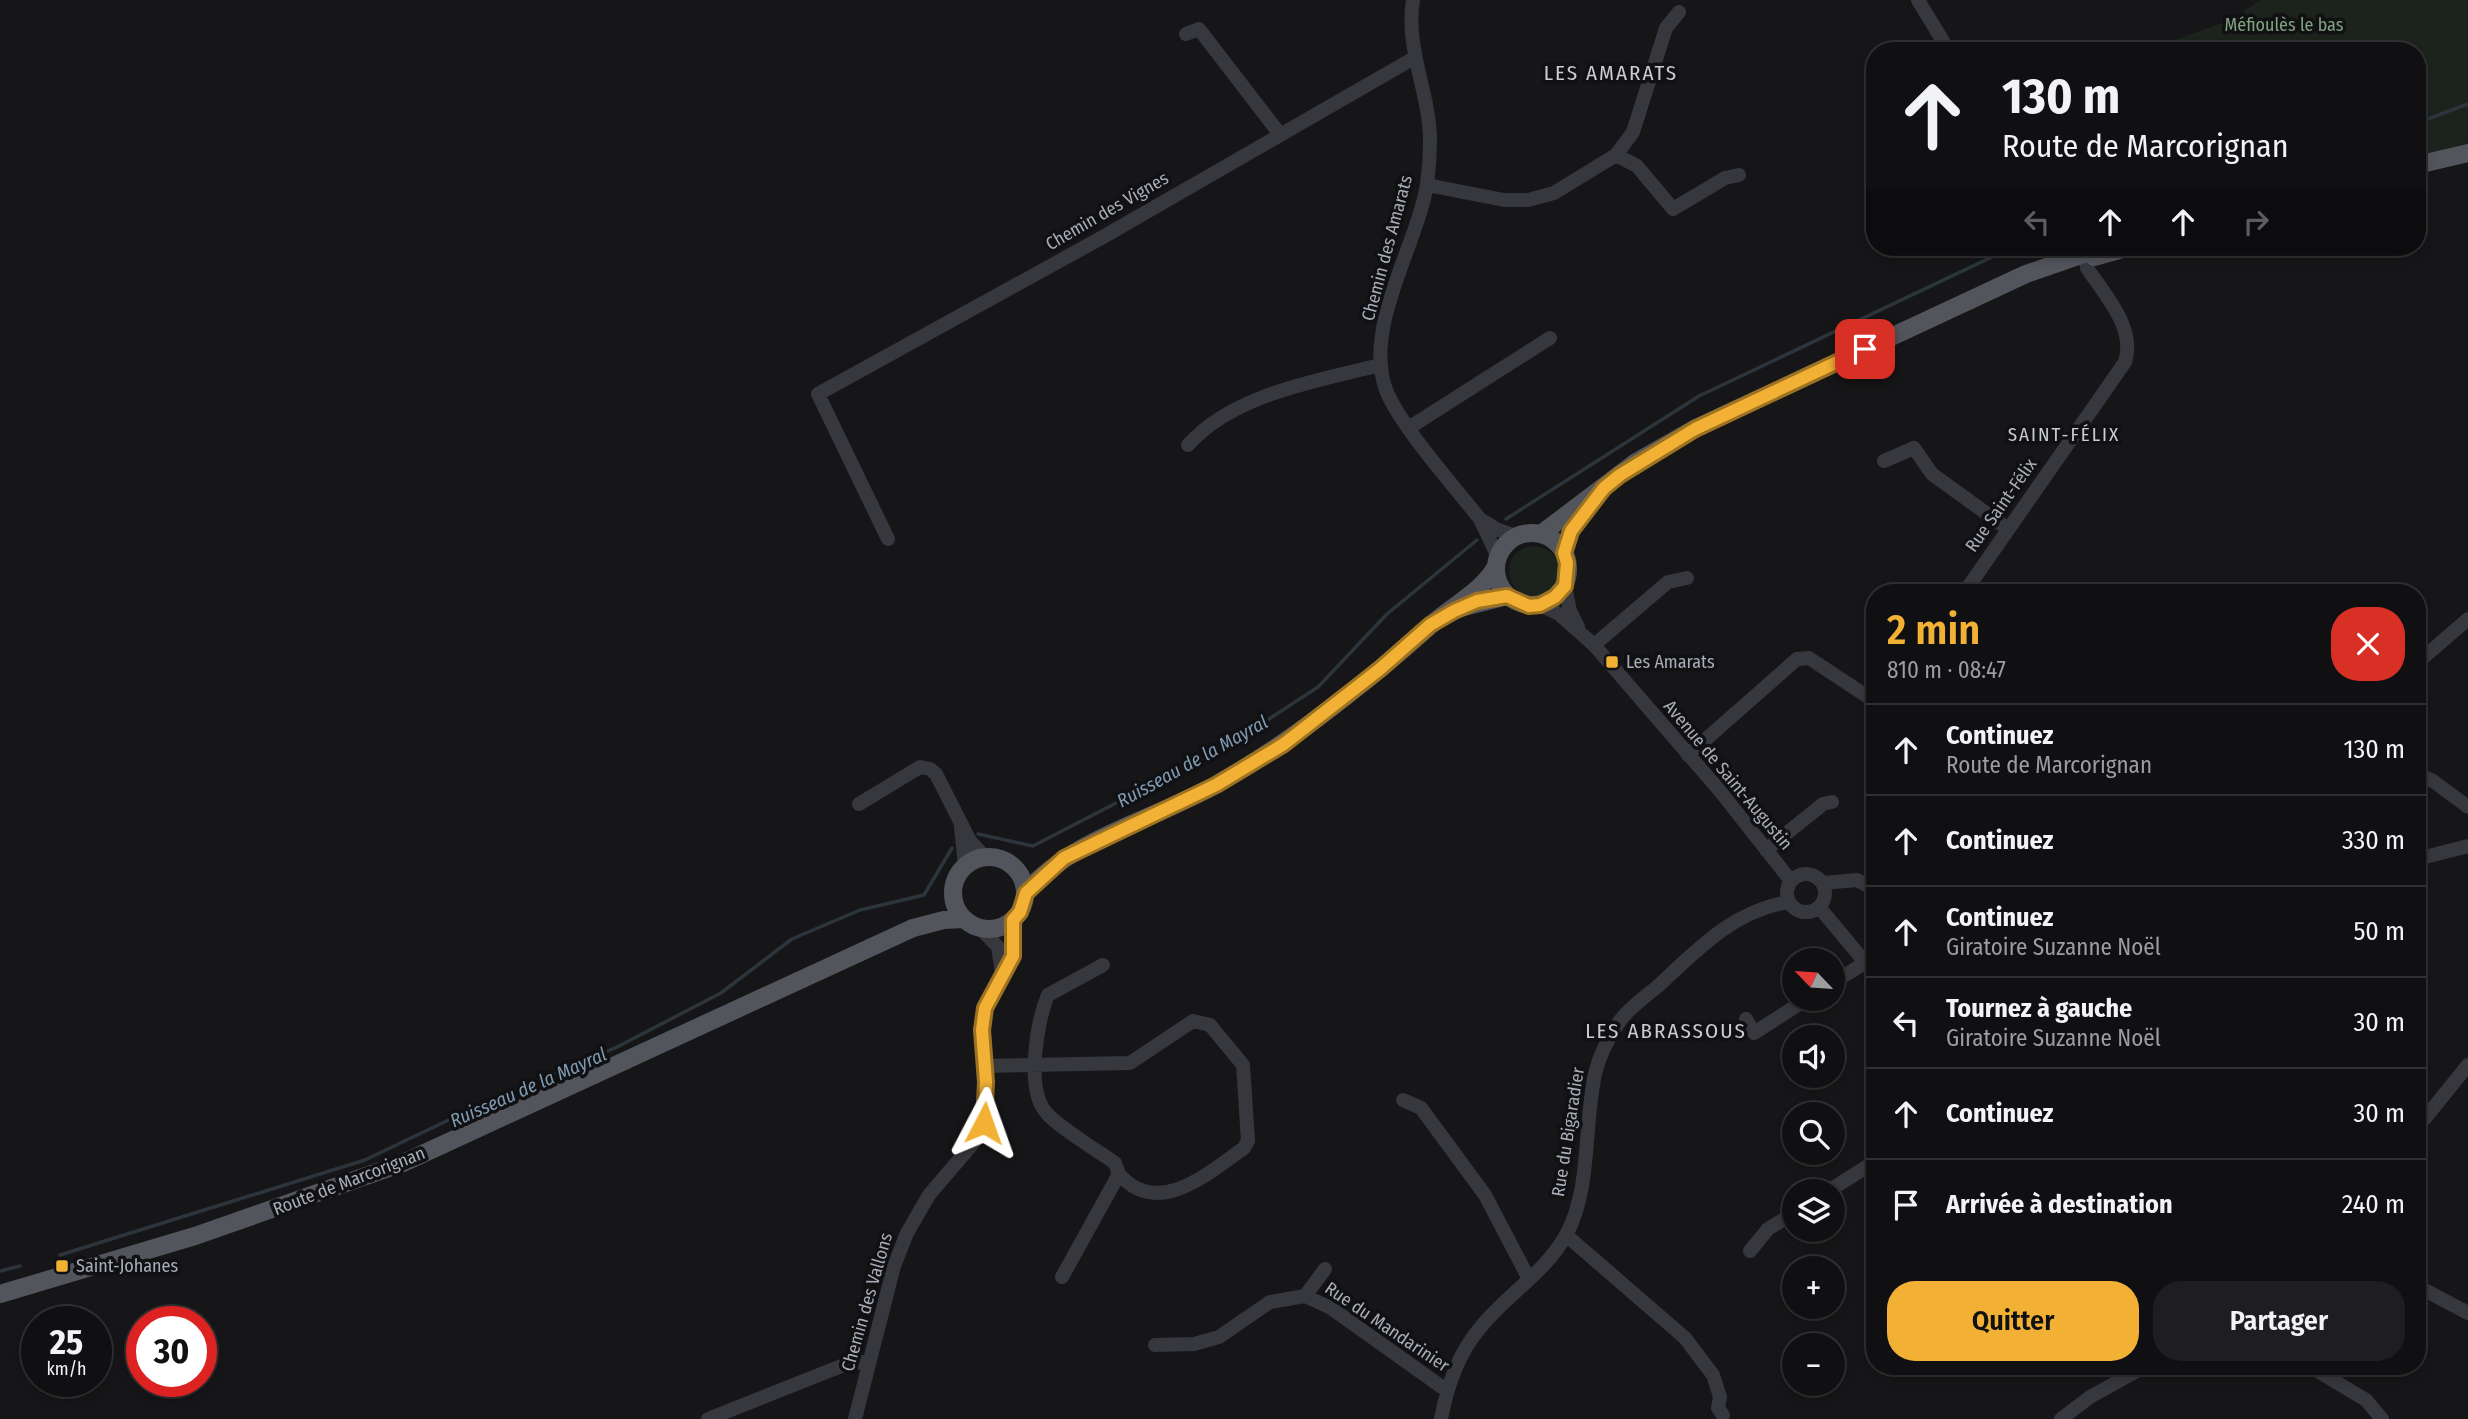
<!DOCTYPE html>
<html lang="fr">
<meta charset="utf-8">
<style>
body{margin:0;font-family:"Fira Sans Condensed",sans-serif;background:#1e1e20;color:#f1f3f6;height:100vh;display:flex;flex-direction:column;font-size:26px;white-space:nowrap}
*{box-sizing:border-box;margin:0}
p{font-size:23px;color:#9c9d9f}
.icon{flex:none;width:38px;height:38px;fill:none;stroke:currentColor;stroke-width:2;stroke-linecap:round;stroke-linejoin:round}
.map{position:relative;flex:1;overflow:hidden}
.drawer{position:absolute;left:1866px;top:584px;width:560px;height:791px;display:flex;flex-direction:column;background:#101012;border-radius:28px;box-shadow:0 4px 10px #0003,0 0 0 2px #303032}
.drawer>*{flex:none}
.hud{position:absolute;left:1866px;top:42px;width:560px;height:214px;border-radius:28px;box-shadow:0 4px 10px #0003,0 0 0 2px #303032;background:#101012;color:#f1f3f6;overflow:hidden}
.needle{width:46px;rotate:295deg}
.tools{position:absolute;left:1782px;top:948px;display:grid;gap:14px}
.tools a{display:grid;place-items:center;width:63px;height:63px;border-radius:50%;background:#101012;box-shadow:0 4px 10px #0003,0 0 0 2px #303032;font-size:35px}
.speed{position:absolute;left:21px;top:1306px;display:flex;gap:14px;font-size:35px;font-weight:700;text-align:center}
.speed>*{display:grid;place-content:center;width:91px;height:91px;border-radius:50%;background:#101012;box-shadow:0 4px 10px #0003,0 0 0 2px #303032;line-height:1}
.speed small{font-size:18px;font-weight:400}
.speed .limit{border:10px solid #d22;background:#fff;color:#111}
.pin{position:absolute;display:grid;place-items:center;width:60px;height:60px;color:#fff;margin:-30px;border-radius:14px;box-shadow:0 4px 10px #0006}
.me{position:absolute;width:77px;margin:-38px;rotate:4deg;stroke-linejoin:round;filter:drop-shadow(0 0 5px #0008)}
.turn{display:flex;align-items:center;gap:24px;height:147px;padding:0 21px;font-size:32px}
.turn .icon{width:91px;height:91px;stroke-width:2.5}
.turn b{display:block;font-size:49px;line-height:60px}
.lanes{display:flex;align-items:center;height:66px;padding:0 21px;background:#0003;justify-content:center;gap:35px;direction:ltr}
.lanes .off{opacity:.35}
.round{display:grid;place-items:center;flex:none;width:74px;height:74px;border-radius:28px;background:#1e1e20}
.head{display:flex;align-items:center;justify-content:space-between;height:119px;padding:0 21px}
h1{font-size:42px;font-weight:600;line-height:52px;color:#f2b134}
.button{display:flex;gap:14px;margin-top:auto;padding:14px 21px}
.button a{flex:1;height:80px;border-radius:28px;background:#f2b134;color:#111;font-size:28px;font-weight:600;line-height:80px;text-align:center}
.button a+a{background:#1e1e20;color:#f1f3f6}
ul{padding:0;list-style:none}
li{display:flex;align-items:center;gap:21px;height:91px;padding:0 21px;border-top:2px solid #303032}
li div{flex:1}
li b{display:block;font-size:26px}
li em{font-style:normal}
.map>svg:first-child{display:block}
.green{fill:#1c231d}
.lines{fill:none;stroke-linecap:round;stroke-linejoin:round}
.stream{stroke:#2c353c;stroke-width:3.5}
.minor{stroke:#37383d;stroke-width:14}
.major{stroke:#53555c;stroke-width:18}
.route-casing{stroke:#9d7322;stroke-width:18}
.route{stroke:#f2b134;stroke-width:12}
.poi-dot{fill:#f2b134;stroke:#111113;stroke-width:2.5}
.labels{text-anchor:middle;stroke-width:7;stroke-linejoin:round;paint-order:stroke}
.park-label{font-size:18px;fill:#7fa381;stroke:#111113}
.street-label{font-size:18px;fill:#a8adb8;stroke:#111113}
.poi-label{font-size:18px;fill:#a8adb8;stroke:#111113;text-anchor:start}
.neighbourhood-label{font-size:19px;letter-spacing:2px;fill:#c9ccd4;stroke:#111113}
.water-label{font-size:19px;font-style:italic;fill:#7f9bb3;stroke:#111113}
.quarter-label{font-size:21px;letter-spacing:2px;fill:#c9ccd4;stroke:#111113}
</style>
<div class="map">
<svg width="2468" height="1419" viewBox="0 0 2468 1419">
<rect width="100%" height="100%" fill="#161618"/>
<path class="green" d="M2260 0H2468V143L2417 157V51H2143L2231 20Z
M1509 571a25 25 0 1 1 50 0a25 25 0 1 1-50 0Z"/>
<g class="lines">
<path class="stream" d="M2417 123 2468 104
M1506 519 1699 396 2013 247
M978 834 1033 846 1234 742 1318 687 1387 614 1477 540
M60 1255 365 1160 459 1115 617 1047 721 993 792 939 860 910 924 895 952 848
M0 1271 20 1266"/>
<path class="minor" d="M1413 0C1405 49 1430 93 1430 141 1430 155 1429 170 1427 184 1417 246 1363 327 1386 390 1401 427 1454 486 1480 519
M1918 0 1949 51
M1186 34 1199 29 1279 133
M1616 155 1637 166 1673 209 1725 178 1739 175
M1427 185 1504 200H1528L1554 193 1616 155 1633 132 1666 28 1679 12
M1410 427 1550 338
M1188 445C1233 394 1317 381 1380 365
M1884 461 1914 448 1932 474 2008 529
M888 539 818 394 1103 237 1414 58
M1498 557 1480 519 1496 529 1516 536
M1565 586 1570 611 1578 627
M1964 593 2125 362C2136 328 2105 295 2087 268L2086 259
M1540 605 1559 614 1594 645 1720 791 1791 881
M1594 645 1668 582 1687 578
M2417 663 2468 619
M1688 755 1797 659 1809 658 1874 701
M2417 774 2433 781 2468 807
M859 804 920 767 930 769 936 774 970 841 985 857
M961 827 965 866
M1766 850 1823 804 1832 802
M2417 859 2468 846
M1787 893a19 19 0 1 1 38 0a19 19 0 1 1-38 0Z
M1823 883 1857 880 1874 889
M1819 907 1874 973
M980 928 998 947 1002 973
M1832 983 1865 963
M1746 1019 1754 1033 1807 999
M985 1066 1130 1063 1193 1021 1210 1025 1243 1065 1248 1141 1244 1148C1208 1173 1158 1219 1119 1174
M1403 1100 1421 1108 1485 1195 1529 1279
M2417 1128 2468 1065
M1827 1192 1874 1162
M1566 1235 1685 1338 1713 1375 1720 1397 1718 1408 1723 1415
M1750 1251 1768 1229 1794 1213
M1062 1277 1119 1174 1115 1163C1097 1150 1057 1127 1045 1111 1026 1087 1037 1021 1048 995L1103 965
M2417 1286 2468 1313
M1305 1296 1325 1269
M1155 1345 1194 1344 1219 1337 1270 1302 1305 1296 1331 1308 1446 1390
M2311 1367 2366 1400 2382 1419
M708 1419 849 1363 868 1362
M855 1419 894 1266 907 1233 929 1195 975 1141 984 1123 986 1082 982 1030 985 1008 1013 956V920
M1441 1419C1447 1386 1458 1354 1480 1328 1506 1295 1545 1273 1566 1235 1591 1191 1584 1124 1595 1074 1599 1056 1609 1037 1619 1022 1629 1008 1645 997 1658 986 1697 950 1734 910 1789 902
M2061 1419 2090 1397 2144 1367"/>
<path class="major" d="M2417 165 2468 153
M2094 257 2130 247
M1496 569a36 36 0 1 1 72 0a36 36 0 1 1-72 0Z
M1541 534 1636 462 1694 429 2026 274 2104 247
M1564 553 1571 531 1588 507
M1460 608 1507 596
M953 893a36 36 0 1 1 72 0a36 36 0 1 1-72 0Z
M1025 893C1075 836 1155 820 1219 783 1296 739 1366 683 1432 624 1452 606 1482 591 1495 568
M0 1294 195 1236 403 1163 913 928 944 920 964 919"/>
</g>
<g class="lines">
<defs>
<path id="route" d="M984 1123 986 1082 982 1030 985 1008 1013 956V920L1020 912 1026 893 1064 858 1216 785 1284 744 1380 669 1430 625 1454 611 1477 601 1507 596 1529 606 1540 605 1555 597 1565 586 1567 563 1564 553 1571 531 1604 488 1620 475 1695 429 1865 349"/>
</defs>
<use href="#route" class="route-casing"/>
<use href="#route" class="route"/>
</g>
<g class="poi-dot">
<rect x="1605" y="655" width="14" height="14" rx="3.5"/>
<rect x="55" y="1259" width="14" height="14" rx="3.5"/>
</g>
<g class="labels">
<g class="park-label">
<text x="2284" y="31">Méfioulès le bas</text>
</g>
<g class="street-label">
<text transform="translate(1107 211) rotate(-30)" y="6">Chemin des Vignes</text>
<text transform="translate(1387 248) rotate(-75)" y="6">Chemin des Amarats</text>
<text transform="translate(2001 505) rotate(-55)" y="6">Rue Saint-Félix</text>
<text transform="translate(1728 775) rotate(50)" y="6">Avenue de Saint-Augustin</text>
<text transform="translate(1568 1132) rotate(-81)" y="6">Rue du Bigaradier</text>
<text transform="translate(349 1181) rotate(-21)" y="6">Route de Marcorignan</text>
<text transform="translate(867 1302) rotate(-74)" y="6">Chemin des Vallons</text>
<text transform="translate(1387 1327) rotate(34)" y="6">Rue du Mandarinier</text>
</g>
<g class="poi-label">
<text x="1626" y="668">Les Amarats</text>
<text x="76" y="1272">Saint-Johanes</text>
</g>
<g class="neighbourhood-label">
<text x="2064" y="441">SAINT-FÉLIX</text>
</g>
<g class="water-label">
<text transform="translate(1192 761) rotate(-29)" y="7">Ruisseau de la Mayral</text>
<text transform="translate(528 1087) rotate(-24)" y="7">Ruisseau de la Mayral</text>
</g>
<g class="quarter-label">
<text x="1611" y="80">LES AMARATS</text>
<text x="1666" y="1038">LES ABRASSOUS</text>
</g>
</g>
</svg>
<div class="tools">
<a><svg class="needle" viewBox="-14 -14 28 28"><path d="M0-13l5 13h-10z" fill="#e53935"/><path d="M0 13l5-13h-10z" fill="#9c9d9f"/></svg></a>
<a><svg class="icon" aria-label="sound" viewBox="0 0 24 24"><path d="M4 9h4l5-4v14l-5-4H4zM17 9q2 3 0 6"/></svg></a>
<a><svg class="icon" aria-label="search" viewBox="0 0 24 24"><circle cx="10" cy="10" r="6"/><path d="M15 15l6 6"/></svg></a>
<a><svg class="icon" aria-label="layers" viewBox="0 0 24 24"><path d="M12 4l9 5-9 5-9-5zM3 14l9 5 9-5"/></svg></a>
<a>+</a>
<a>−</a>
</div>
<div class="speed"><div>25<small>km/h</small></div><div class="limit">30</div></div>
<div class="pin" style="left:1865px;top:349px;background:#d93025"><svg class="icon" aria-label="arrive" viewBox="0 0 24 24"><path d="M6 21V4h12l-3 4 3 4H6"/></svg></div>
<svg class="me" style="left:984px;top:1123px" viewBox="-20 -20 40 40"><path d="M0-17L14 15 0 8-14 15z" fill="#f2b134" stroke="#fff" stroke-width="4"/></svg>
<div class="hud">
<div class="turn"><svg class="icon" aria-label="ahead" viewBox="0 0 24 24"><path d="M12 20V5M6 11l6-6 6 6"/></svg><div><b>130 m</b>Route de Marcorignan</div></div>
<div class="lanes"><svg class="icon off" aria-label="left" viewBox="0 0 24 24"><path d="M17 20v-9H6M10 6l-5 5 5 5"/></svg><svg class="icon" aria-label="ahead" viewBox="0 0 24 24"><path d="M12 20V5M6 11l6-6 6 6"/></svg><svg class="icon" aria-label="ahead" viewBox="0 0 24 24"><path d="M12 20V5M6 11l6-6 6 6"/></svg><svg class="icon off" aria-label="right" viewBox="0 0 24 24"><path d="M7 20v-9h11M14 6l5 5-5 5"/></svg></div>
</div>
<section class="drawer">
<div class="head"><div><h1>2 min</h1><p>810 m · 08:47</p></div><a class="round" style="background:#d93025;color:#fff"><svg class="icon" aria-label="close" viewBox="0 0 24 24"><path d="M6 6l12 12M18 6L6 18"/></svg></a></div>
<ul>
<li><svg class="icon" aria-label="ahead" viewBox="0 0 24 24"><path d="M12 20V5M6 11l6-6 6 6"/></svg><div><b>Continuez</b><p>Route de Marcorignan</p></div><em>130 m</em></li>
<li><svg class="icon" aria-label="ahead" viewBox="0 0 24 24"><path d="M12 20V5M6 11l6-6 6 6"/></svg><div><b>Continuez</b></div><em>330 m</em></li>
<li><svg class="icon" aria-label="ahead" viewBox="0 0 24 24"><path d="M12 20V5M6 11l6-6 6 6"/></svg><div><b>Continuez</b><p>Giratoire Suzanne Noël</p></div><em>50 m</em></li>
<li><svg class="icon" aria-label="left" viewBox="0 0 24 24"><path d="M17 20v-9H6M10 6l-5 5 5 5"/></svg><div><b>Tournez à gauche</b><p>Giratoire Suzanne Noël</p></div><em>30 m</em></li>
<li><svg class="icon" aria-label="ahead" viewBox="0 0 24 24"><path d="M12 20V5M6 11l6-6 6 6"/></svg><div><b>Continuez</b></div><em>30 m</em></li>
<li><svg class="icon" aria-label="arrive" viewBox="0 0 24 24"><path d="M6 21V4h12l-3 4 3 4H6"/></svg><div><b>Arrivée à destination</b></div><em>240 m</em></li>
</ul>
<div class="button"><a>Quitter</a><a>Partager</a></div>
</section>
</div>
